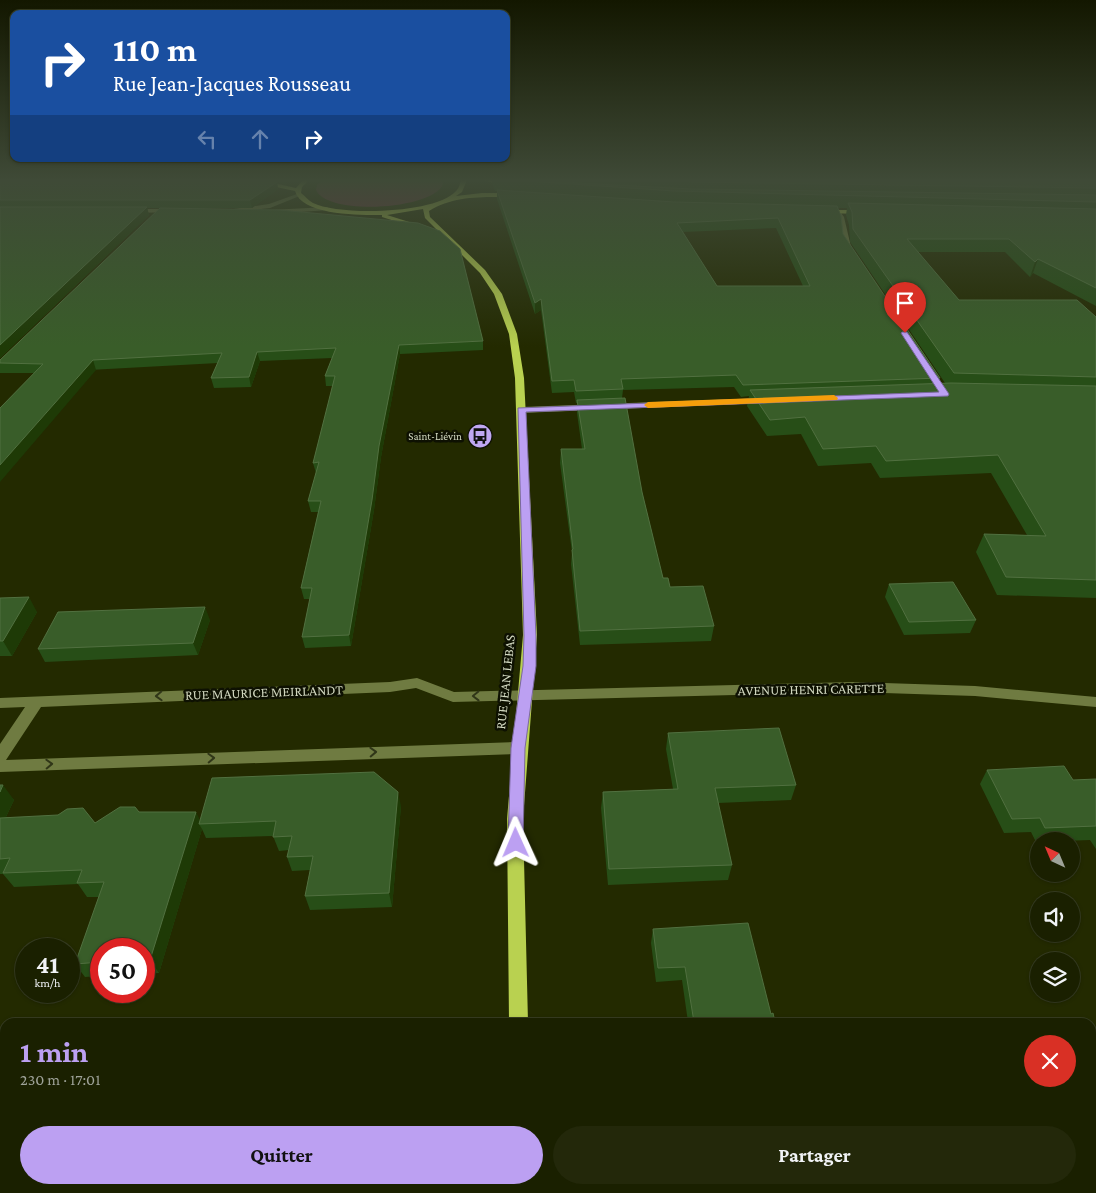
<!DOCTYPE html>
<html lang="fr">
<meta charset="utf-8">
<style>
body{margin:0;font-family:"Crimson Pro",serif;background:#23280a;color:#f1f3f6;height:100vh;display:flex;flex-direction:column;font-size:19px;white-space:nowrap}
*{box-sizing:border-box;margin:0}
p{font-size:16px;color:#9fa399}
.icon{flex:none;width:28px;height:28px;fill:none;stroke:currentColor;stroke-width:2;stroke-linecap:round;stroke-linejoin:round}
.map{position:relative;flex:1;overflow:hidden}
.sheet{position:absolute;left:0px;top:1018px;width:1096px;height:176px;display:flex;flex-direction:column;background:#1a2000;border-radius:15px 15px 0 0;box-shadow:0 1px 4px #0004,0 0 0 1px #383e22}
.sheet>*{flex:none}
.guide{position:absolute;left:10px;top:10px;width:500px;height:152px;border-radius:10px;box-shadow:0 1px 4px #0004,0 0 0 1px #383e22;background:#1a4fa0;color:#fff;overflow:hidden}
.needle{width:32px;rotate:316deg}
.controls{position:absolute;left:1030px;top:832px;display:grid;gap:10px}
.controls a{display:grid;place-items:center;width:50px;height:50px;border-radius:50%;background:#1a2000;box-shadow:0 1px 4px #0004,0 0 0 1px #383e22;font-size:25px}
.speed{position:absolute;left:15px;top:938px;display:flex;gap:10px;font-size:25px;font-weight:700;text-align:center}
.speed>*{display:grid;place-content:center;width:65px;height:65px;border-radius:50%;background:#1a2000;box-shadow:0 1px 4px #0004,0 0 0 1px #383e22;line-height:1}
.speed small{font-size:12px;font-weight:400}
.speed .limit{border:8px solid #d22;background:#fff;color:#111}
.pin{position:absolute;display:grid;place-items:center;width:42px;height:42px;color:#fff;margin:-51px -21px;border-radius:50% 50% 50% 0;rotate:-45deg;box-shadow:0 0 5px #0007}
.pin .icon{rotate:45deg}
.me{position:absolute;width:55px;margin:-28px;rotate:359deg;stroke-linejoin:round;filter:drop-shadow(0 0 4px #0008)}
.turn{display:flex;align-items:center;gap:18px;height:105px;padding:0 20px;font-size:22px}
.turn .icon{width:65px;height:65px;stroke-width:2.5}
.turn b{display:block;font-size:35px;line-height:42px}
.lanes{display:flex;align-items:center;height:48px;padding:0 20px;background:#0003;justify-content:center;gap:25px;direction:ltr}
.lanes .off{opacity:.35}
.round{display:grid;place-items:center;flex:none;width:52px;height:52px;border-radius:26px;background:#23280a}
.summary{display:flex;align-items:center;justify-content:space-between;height:85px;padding:0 20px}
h1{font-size:30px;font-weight:700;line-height:38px;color:#bca0f2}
.action{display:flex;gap:10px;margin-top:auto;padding:10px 20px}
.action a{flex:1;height:58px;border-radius:30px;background:#bca0f2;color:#111;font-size:20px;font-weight:700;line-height:58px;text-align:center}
.action a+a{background:#23280a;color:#f1f3f6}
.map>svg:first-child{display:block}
.green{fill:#762b48}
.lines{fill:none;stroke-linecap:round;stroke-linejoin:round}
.minor{fill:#6f7b41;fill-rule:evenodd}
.major{fill:#b9d150;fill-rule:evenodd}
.wall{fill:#274e17;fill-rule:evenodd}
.shaded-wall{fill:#1e3a06}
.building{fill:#395d29;stroke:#517040;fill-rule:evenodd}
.oneway{stroke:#303618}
.route{fill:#bca0f2;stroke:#7a689d}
.slow{fill:#f59e0b}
.labels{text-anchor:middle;stroke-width:5;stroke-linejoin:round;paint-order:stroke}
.far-poi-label{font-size:11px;fill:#d1d7bf;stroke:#0e1102;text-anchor:end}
.street-label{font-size:14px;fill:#d1d7bf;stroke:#0e1102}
</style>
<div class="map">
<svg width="1096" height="1193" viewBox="0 0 1096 1193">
<rect width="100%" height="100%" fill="#232a00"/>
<path class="green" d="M323 180H443V184C433 210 327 216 316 190L317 185Z"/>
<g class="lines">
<path class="minor" d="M297 194 302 195 270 208 223 213 220 211 269 204Z
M327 207 330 209 329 210 270 214 267 212 270 210Z
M172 209 175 211 174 212 132 213 129 211 132 209Z
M839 210 844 217 852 251H848L842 241 836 212Z
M763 398 768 401 766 403 521 413 516 410 521 407Z
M417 678 454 692 854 682 975 686 1096 697V707L975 696 854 692 453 702 416 688 390 692 41 707 6 760 518 742 523 744 525 748 523 752 518 754 0 772V744L25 707 0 708V698L390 682Z"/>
<path class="major" d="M244 180H260L296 188 303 180H309L302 187 301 193C305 196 309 201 313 203 339 216 436 214 456 191 459 189 460 183 461 180H467L462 192 456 196 482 193H513L516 195 513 197C484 197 454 195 429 211L430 217 485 270 502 294 517 334 524 378 537 635 523 819 528 1022H509L507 819 523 635 515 378 509 334 494 294 480 273 425 218 423 209 387 215 425 227V229L423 230 382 217V215C361 215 302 216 295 191Z
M481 180H496L512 184 509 186Z
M821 210H863L866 212 863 214 823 213 821 212Z
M516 1189H538V1193H516Z"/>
</g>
<path class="wall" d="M0 180 277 182 278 189 252 208H147L149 215 0 358Z
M269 180H291L286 184Z
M492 180H1096V306L1033 273 1030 277 1005 252H918L959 300 1096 317V598L997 595 976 552 984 534 1027 535 991 473 880 478 871 463 818 466 801 434 767 436 747 406 749 396 741 397 734 387 623 390 622 398 642 492 663 578 670 587 714 626 711 641 580 645 571 564 572 552 560 463 561 449H582L577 413V403H576L574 392 552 393 541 310 535 314 497 199V191H495L492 183ZM838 208H847L846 215 849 225 850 242 945 383H938L940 378 843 234ZM776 228 803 286H717L683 232Z
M483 341V350L400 354 381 457 374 510 351 646 305 648 302 637 310 599H304L301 588 318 512H311L308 501 316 473 313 463 333 386H326L325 376 332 358 260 361 251 387 214 388 211 378 218 363 34 373H0V360Z
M889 584 976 620 970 633 904 635 885 597Z
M0 598 37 612 12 656H0Z
M210 620 198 655 45 662 38 649Z
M668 733 796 785 791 800 718 803 732 865 728 880 608 885 601 808 603 792 673 789 666 749Z
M987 770 1073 780 1096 779V849L1090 840 1036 842 1031 832 1004 833 980 784Z
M0 785 14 800 6 817 95 823 139 812 200 821 401 806 392 907 310 910 305 896 310 870 292 871 287 857 289 850 279 851 273 836 206 838 202 829 159 973 144 974V949H101V976L85 977 75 964 99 897H87L78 884 14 887 3 874H0Z
M653 929 771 1014 775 1022H688L682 980 656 982 651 943Z
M714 1189H814L815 1193H715Z"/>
<path class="shaded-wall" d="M285 180H291L286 184Z
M277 182 278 189 252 208 250 200Z
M147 207 149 215 0 358V345Z
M1038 259 1033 273 1030 277 1035 262Z
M541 299V310L535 314V303Z
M399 345 400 354 381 457 374 510 351 646 349 635 379 446Z
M257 352 260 361 251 387 249 377Z
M93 360 96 370 0 482V465Z
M29 597 37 612 12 656 3 641Z
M205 607 210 620 198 655 193 643Z
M3 785 14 800 0 829V792Z
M398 792 401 806 392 907 389 893Z
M196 812 202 824H199L202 829 159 973 150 960Z
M90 1189H98L97 1193H88Z
M298 1189H309L308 1193H297Z"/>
<path class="building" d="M0 180H269L277 182 250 200H0Z
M513 180H558L577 183 692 189 1096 195V202L674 191Z
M663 180H1096V188L692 182Z
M497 190 674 202 837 206 841 216 843 234 940 378 743 385 736 375 621 379 623 389 576 391 574 380 552 381 541 299 535 303ZM778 218 810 286H717L677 223Z
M848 203 1096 209V288L1038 259 1035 262 1009 239H907L959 300H1077L1096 317V377L954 373 853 229 852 212Z
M0 207H147L0 345Z
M160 208 280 210 418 223 440 231 460 249 483 341 399 345 379 446 372 500 349 635 302 637 312 588H301L321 501H308L319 462 313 463 335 376H325L336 348 257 352 249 377 211 378 222 353 93 360 0 465V408L43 364 0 363V360Z
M951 383 1096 386V580L1006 577 984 534 1046 536 998 455 886 461 876 446 823 449 805 417 770 420 750 390Z
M625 398 642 492 663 578H668L670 587 703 586 714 626 580 631 572 550 573 549 561 449H585L577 400Z
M953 582 976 620 909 622 889 584Z
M29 597 3 641H0V598Z
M205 607 193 643 38 649 58 612Z
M779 728 796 785 715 788 732 865 609 869 603 792 678 789 668 733Z
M1064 766 1073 780 1096 779V826L1045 828 1040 818 1012 819 987 770Z
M374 772 398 792 389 893 305 896 313 856 287 857 292 836 273 837 276 821 199 824 212 778Z
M0 785H3L0 792Z
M120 807H135L139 812H196L150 960H144V949H101V962L75 964 104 882 77 883 82 870 3 873 10 858 0 859V818L58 815 67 809 83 808 95 823Z
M748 923 771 1014 773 1013 775 1022H694L685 967 658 968 653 929Z
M54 1189H90L88 1193H53Z
M151 1189H298L297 1193H150Z
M721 1189H814L815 1193H721Z"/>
<defs><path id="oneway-chevron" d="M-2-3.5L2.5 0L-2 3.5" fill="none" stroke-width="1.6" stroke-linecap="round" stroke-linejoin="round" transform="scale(1.25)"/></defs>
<g class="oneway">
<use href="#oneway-chevron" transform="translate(159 696) rotate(178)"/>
<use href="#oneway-chevron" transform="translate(476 696) rotate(179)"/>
<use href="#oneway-chevron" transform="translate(373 752) rotate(-2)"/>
<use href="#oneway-chevron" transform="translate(211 758) rotate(-2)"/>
<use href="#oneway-chevron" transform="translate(49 764) rotate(-2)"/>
</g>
<linearGradient id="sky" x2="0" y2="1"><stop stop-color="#131700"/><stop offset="0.52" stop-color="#3f4a37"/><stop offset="1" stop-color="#3f4a37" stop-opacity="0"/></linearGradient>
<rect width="1096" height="347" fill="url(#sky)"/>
<path class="route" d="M902 332H907L949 394 948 396 526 412 536 636V666L525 748 523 843 521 847 516 849 510 847 508 843 511 748 523 666 524 636 518 408 939 392 901 333Z"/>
<path class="slow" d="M834 395 838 398 837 400 648 408 644 405 648 402Z"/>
<defs>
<symbol id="bus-disc" viewBox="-11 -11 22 22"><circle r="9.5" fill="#c0a8f3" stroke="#0e1102"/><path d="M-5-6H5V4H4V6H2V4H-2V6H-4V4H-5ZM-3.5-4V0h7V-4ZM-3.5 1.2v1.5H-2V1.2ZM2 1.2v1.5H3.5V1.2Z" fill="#111"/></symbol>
</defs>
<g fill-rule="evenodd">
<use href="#bus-disc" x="466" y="422" width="28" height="28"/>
</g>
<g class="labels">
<g class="far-poi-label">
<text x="462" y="440">Saint-Liévin</text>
</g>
<g class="street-label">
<text transform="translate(505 682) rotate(-84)" y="5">RUE JEAN LEBAS</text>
<text transform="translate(811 689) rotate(-1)" y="5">AVENUE HENRI CARETTE</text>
<text transform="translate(264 692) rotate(-2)" y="5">RUE MAURICE MEIRLANDT</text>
</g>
</g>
</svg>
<div class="controls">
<a><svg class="needle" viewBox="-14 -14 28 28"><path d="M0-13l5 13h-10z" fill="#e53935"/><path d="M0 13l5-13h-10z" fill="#9fa399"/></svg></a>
<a><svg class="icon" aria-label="sound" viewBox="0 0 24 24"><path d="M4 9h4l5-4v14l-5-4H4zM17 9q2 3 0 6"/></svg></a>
<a><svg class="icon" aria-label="layers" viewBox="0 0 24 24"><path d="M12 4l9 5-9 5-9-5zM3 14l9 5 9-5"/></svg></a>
</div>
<div class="speed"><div>41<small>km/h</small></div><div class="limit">50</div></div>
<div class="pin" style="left:905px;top:333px;background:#d93025"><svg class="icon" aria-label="arrive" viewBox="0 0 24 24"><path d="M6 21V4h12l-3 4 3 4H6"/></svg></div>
<svg class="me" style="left:516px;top:843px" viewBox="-20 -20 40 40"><path d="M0-17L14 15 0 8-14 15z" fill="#bca0f2" stroke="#fff" stroke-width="4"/></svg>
<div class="guide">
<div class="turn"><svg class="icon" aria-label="right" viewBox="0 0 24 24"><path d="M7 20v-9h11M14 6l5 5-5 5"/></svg><div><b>110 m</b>Rue Jean-Jacques Rousseau</div></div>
<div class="lanes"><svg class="icon off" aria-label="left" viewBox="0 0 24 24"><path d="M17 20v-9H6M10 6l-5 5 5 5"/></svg><svg class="icon off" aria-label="ahead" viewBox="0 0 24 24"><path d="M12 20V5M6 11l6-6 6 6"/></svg><svg class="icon" aria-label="right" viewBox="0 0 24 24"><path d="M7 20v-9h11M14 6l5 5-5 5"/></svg></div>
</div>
<section class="sheet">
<div class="summary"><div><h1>1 min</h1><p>230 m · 17:01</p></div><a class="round" style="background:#d93025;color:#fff"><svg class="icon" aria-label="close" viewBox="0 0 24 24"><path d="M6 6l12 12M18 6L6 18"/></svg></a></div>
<div class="action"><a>Quitter</a><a>Partager</a></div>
</section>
</div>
